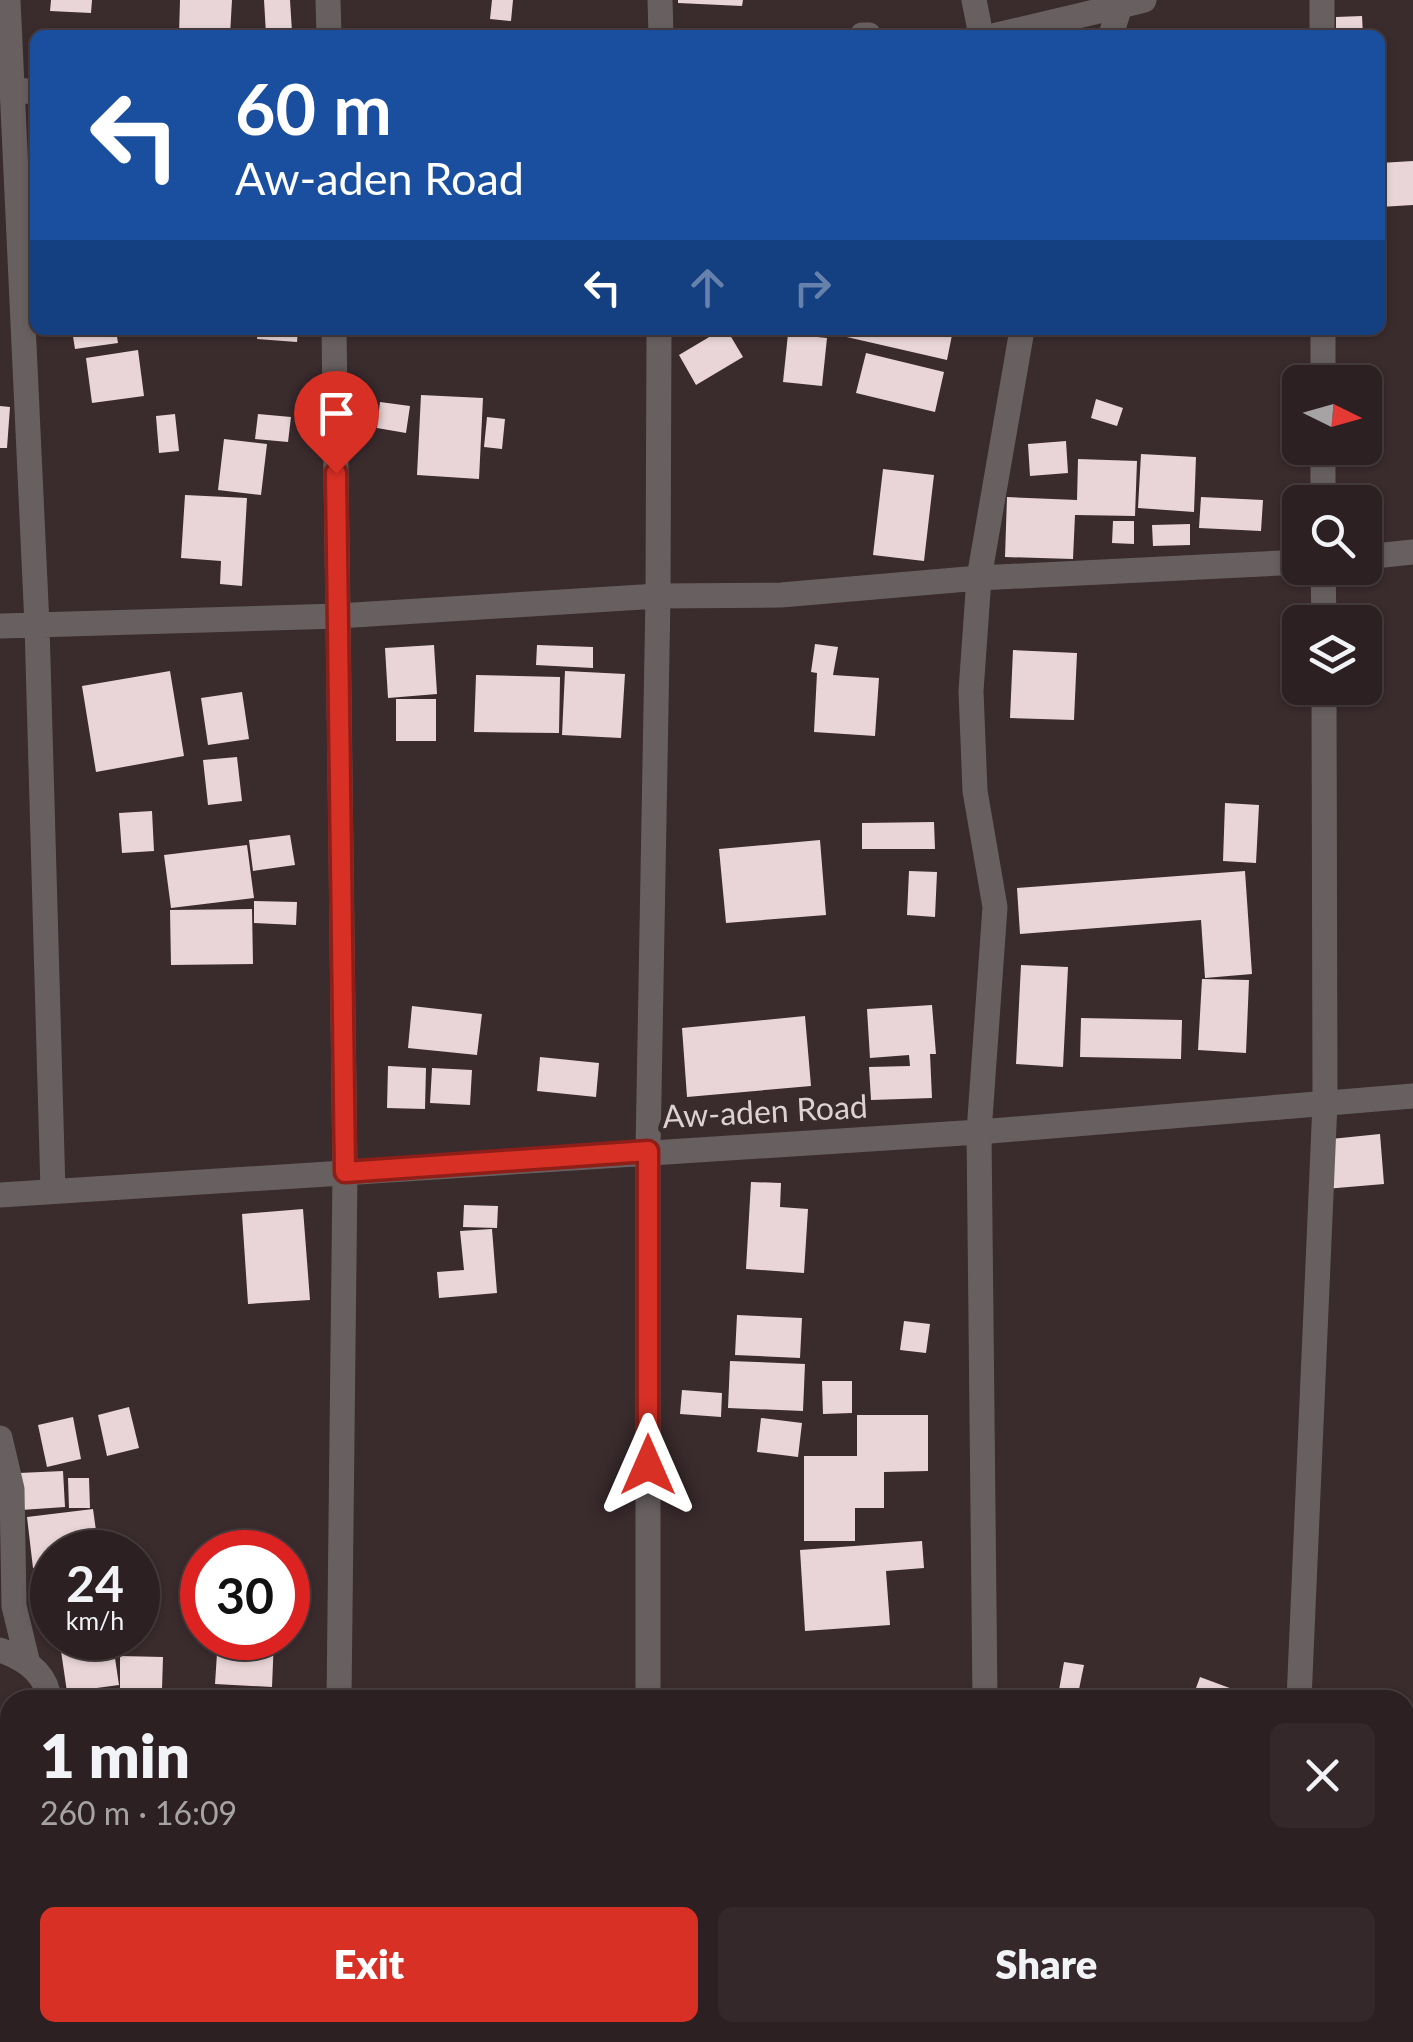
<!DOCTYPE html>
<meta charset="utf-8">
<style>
body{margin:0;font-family:Lato,sans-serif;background:#34282a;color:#f1f3f6;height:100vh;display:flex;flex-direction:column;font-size:38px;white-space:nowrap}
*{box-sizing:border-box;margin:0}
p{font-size:32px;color:#a6a3a5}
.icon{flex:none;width:55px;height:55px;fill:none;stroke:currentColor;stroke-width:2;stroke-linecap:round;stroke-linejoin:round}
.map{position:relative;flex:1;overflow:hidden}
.details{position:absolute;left:0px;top:1690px;width:1415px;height:352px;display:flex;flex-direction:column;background:#2c2022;border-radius:30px 30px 0 0;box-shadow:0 2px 8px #0004,0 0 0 2px #483e40}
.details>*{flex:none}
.banner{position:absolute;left:30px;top:30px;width:1355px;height:305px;border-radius:15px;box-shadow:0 2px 8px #0004,0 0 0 2px #483e40;background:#1a4fa0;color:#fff;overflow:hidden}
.needle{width:65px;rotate:95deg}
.controls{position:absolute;left:1282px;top:365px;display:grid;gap:20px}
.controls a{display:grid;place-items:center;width:100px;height:100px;border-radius:15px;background:#2c2022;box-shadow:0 2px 8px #0004,0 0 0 2px #483e40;font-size:50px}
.speed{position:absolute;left:30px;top:1530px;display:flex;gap:20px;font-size:50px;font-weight:700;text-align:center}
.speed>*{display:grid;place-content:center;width:130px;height:130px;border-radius:50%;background:#2c2022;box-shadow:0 2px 8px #0004,0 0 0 2px #483e40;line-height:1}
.speed small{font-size:25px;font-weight:400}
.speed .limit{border:15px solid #d22;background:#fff;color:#111}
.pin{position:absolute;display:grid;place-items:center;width:85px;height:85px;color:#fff;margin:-102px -42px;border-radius:50% 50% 50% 0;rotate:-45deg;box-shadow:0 0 10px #0007}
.pin .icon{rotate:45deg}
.me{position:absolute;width:110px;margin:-55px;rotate:0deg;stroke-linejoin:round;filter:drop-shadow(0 0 8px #0008)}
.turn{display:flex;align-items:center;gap:35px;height:210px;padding:0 40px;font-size:45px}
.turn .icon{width:130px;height:130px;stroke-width:2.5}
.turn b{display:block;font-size:70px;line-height:85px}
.lanes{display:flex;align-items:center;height:95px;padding:0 40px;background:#0003;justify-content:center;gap:50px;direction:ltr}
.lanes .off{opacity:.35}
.round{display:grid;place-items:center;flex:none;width:105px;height:105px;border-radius:15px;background:#34282a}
.summary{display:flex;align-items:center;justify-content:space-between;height:170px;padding:0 40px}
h1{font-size:60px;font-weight:800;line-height:75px}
.button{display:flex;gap:20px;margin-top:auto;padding:20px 40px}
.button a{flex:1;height:115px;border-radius:15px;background:#d93025;color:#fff;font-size:40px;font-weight:800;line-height:115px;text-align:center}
.button a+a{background:#34282a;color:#f1f3f6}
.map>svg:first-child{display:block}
.building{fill:#e9d5d7}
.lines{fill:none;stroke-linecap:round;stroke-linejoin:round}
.street{stroke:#686060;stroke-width:25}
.route-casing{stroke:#8d1f18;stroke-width:25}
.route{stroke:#d93025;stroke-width:18}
.labels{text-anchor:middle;stroke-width:10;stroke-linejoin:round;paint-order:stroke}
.street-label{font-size:32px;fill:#dcd2d3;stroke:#3a2b2d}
</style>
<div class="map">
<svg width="1413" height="2042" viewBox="0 0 1413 2042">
<rect width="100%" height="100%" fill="#3a2b2d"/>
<path class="building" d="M51 0H92L91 13 50 11Z
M180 0H232L230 35H179Z
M264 0H290L292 32 266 34Z
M492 0H513L511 21 490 19Z
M678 0H743L742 6 678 3Z
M1362 16 1363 35H1336V17Z
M1413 161V205L1380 207V163Z
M72 330H116L118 343 75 349Z
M258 330H298L297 342 257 339Z
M721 330H727L743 357 696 385 679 355Z
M840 330H953L947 360 838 335Z
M788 334 827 338 822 386 783 382Z
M138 350 144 396 92 403 86 358Z
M866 353 944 372 935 412 856 393Z
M421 395 483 398 479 479 417 475Z
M1096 399 1123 408 1117 426 1091 418Z
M380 402 410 406 406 433 377 428Z
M0 406 10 407 7 448H0Z
M175 414 179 451 159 453 156 416Z
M258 414 291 417 288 442 255 439Z
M487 417 505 419 502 449 484 447Z
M224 439 267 444 261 495 218 490Z
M1066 441 1068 473 1030 476 1028 444Z
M1141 454 1196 457 1194 512 1138 508Z
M1078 459 1137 461 1135 516 1075 515 1073 559 1005 557 1007 497 1077 500Z
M883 469 934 475 924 561 873 555Z
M185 495 247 498 242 586 220 584 221 561 181 558Z
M1201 497 1263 500 1261 531 1199 528Z
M1113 521H1134V544L1112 543Z
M1190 524V545L1153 546 1152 525Z
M815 644 838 647 833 675 879 678 875 736 814 732 817 673 811 672Z
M434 645 437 694 388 698 385 648Z
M537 645 593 647V668L536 665Z
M1013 650 1077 653 1074 720 1010 718Z
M170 671 184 756 96 772 82 686Z
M565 671 625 674 621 738 562 735Z
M476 675 560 677 559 733 474 732Z
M242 692 249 739 208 745 201 698Z
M396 699H436V741H396Z
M237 757 242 801 208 805 203 760Z
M1225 803 1259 805 1256 863 1223 861Z
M152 811 154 851 122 853 119 813Z
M934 822 935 849H862V823Z
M290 835 295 865 253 871 249 840Z
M820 840 826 915 726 923 719 849Z
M247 845 254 898 171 908 164 855Z
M909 871 937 872 935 917 907 915Z
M1245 871 1252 974 1205 978 1201 920 1020 934 1017 888Z
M254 901 297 902 296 925 254 923Z
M252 909 253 964 171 965 170 910Z
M1021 965 1068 967 1063 1067 1016 1064Z
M1202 979 1249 980 1246 1053 1198 1050Z
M932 1005 936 1054H930L932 1098 871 1100 869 1067 910 1066 909 1055 870 1058 867 1009Z
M412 1006 482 1014 477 1055 408 1048Z
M805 1016 811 1086 687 1097 682 1028Z
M1081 1018 1182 1020 1181 1059 1080 1057Z
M540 1057 599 1063 596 1097 537 1091Z
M388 1066 426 1068 425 1109 387 1108Z
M432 1068 472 1070 470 1105 430 1103Z
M1380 1134 1384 1184 1325 1189 1321 1140Z
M751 1182 781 1183 780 1207 808 1209 804 1273 746 1269Z
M464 1205 498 1206 497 1228 463 1227Z
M303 1209 310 1300 248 1304 242 1214Z
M492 1229 497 1293 439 1298 437 1272 464 1270 460 1231Z
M737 1315 802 1318 800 1358 735 1355Z
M904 1321 930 1324 926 1353 900 1350Z
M730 1361 805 1364 803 1411 728 1408Z
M822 1381H852V1413L823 1414Z
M682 1390 722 1393 721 1417 680 1414Z
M129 1407 139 1448 107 1456 98 1415Z
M857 1415H928V1471L884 1472V1508H855V1541H804V1456H857Z
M73 1417 81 1459 47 1467 38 1425Z
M761 1418 802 1423 798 1457 757 1452Z
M63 1471 65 1507 21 1510 19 1473Z
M68 1478H89L90 1508H69Z
M93 1509 99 1552H52V1565L33 1568 27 1517Z
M922 1541 924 1568 886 1571 890 1625 805 1631 800 1550Z
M112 1638 119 1685 67 1692 60 1644Z
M218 1638H274L272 1687 215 1684Z
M120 1656 163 1657 162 1689H120Z
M1064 1662 1084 1665 1078 1694 1059 1690Z
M1200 1677 1235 1690 1232 1700 1192 1699Z
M7 1841 9 1865H0V1842Z
M0 1901H7L6 1962H0Z
M456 2032H475L476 2042H457Z
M504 2032H541V2042H505Z
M548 2032H611L612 2042H548Z
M832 2032H885V2042H831Z"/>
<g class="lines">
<path class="street" d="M8 0 37 625 53 1191
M328 0 329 35
M660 0 661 35
M974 0 981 35
M1322 0V35
M862 35H869
M997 35 1120 6
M1111 35 1120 6 1144 0
M0 88 35 92
M334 330 338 616 658 596 659 330
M1323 330V382
M1323 448V502
M1365 557 1413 552
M1323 568 1324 622
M0 626 338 616 345 1172 339 1700
M0 1195 979 1132 1413 1096
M0 1438 12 1489 14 1606 27 1660
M0 1650C23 1658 47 1672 49 1700
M648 1700V1151L658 596 781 595 979 578 1022 330
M985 1700 979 1132 995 907 975 791 971 691 979 578 1300 562
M1299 1700 1325 1103 1324 688
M1405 1969H1413
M0 2032 10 2030
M49 2032 67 2037 70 2042
M340 2032 341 2042
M648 2032V2042
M989 2032V2042
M1285 2042V2032"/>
</g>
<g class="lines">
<defs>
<path id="route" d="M336 473 345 1172 648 1151V1465"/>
</defs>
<use href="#route" class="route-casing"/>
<use href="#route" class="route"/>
</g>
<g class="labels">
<g class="street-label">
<text transform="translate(765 1112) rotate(-3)" y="11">Aw-aden Road</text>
</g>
</g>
</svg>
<div class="controls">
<a><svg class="needle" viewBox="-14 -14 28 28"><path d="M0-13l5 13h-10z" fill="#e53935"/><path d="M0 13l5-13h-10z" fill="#a6a3a5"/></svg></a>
<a><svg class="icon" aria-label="search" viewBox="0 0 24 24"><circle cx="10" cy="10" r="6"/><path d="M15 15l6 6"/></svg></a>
<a><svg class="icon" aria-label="layers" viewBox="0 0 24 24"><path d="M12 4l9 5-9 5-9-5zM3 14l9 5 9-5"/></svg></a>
</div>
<div class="speed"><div>24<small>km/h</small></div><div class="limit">30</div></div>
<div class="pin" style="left:336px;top:473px;background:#d93025"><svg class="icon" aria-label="arrive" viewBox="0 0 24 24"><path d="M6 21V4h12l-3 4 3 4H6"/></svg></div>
<svg class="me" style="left:648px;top:1465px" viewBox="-20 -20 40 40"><path d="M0-17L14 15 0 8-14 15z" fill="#d93025" stroke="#fff" stroke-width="4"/></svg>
<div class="banner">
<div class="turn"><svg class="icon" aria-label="left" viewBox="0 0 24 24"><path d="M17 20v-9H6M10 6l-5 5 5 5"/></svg><div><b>60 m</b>Aw-aden Road</div></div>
<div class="lanes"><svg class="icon" aria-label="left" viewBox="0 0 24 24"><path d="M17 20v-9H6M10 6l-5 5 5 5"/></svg><svg class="icon off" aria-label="ahead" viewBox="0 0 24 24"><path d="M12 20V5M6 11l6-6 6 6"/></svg><svg class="icon off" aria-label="right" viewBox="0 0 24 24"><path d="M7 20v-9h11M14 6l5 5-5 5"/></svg></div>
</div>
<section class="details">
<div class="summary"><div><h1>1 min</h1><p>260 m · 16:09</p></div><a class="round"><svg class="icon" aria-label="close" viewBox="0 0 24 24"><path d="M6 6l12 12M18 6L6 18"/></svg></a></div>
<div class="button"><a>Exit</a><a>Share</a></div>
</section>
</div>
